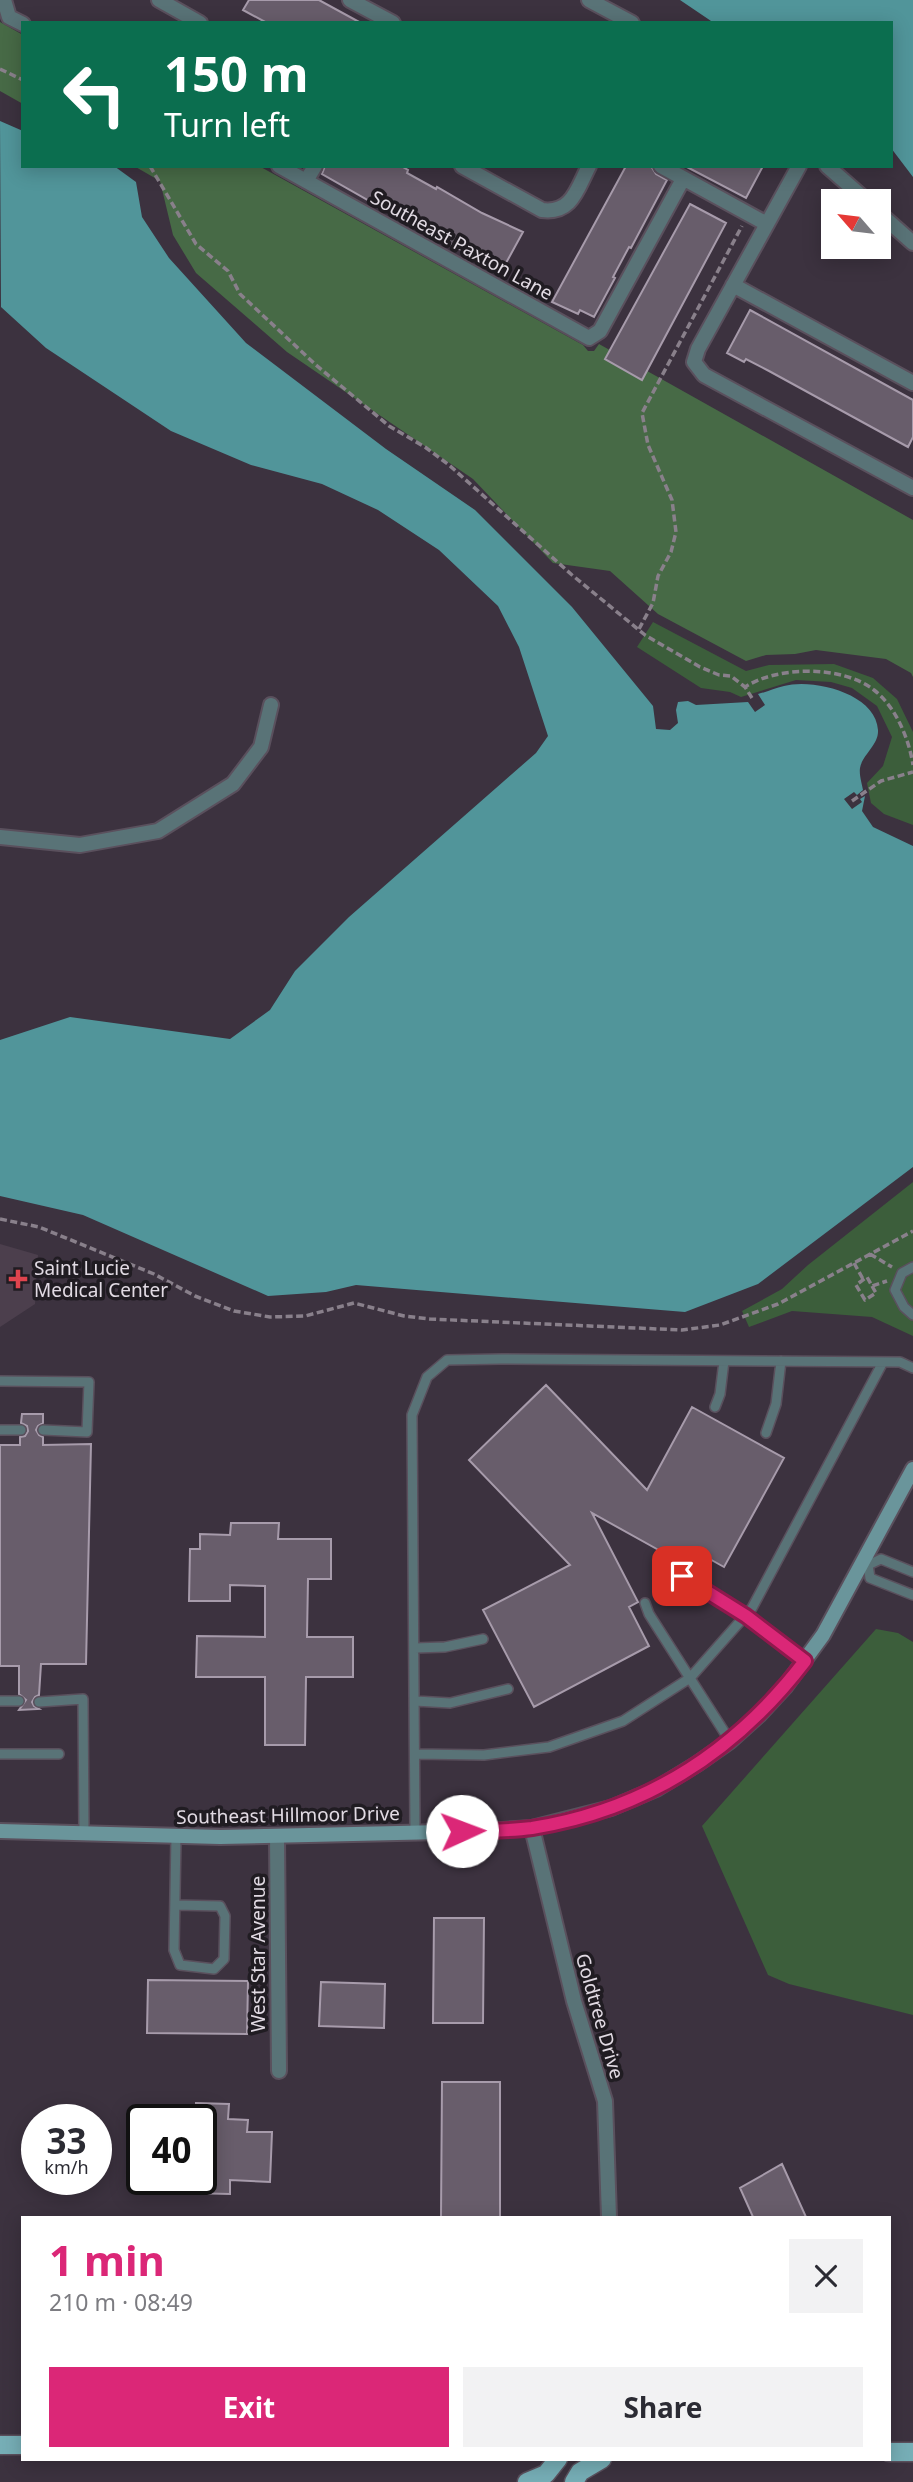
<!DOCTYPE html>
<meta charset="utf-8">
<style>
body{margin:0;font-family:"Noto Sans",sans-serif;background:#f2f2f3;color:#2b2b33;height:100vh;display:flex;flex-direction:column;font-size:26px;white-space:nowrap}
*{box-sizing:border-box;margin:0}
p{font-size:23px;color:#7c7c81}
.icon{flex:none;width:38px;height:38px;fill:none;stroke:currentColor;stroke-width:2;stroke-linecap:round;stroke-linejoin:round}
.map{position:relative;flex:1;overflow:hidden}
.sheet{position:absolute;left:21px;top:2216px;width:870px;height:245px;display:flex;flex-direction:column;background:#fff;border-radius:0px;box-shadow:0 4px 18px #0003}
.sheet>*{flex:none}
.guide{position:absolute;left:21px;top:21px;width:872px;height:147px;border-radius:0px;box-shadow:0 4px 18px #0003;background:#0b6e4f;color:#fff;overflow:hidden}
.needle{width:46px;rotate:298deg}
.buttons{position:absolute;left:821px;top:189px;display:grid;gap:14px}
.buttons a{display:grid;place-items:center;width:70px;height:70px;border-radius:0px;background:#fff;box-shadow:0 4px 18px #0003;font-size:35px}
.speed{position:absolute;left:21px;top:2104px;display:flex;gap:14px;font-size:35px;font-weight:700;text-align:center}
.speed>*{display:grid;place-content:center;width:91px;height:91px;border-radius:50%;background:#fff;box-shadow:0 4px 18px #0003;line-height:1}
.speed small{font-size:18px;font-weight:400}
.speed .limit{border:4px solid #111;border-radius:10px;background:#fff;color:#111}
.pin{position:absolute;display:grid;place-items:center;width:60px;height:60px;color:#fff;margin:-30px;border-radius:14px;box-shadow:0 4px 10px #0006}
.me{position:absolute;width:77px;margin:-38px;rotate:88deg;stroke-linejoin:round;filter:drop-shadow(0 0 5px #0008)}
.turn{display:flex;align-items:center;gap:24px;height:147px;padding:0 28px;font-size:32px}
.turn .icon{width:91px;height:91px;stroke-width:2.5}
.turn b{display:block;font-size:49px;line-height:60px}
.round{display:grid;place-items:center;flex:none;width:74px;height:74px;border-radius:0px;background:#f2f2f3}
.head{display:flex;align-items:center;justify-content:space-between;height:119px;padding:0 28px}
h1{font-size:42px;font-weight:700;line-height:52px;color:#db2777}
.action{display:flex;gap:14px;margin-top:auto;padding:14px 28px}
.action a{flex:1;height:80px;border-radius:0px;background:#db2777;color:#fff;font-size:28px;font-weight:700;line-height:80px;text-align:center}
.action a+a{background:#f2f2f3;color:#2b2b33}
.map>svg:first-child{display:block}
.medical{fill:#4c3f4d}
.green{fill:#3c5e3b}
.forest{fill:#476a46}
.water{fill:#51959a}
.building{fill:#685d6b;stroke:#a79bab;stroke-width:2}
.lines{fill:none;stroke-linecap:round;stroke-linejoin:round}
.lane-casing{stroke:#5a505d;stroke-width:12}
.street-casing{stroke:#5a505d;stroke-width:18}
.secondary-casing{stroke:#5a505d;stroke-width:18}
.primary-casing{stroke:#5a505d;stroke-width:21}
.path{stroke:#89808b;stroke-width:3.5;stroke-dasharray:7 3.5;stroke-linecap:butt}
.lane{stroke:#597377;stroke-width:9}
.street{stroke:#597377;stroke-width:14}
.secondary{stroke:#6a959b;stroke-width:14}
.primary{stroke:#76aeb6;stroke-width:18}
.route-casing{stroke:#8e194d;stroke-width:18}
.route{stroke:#db2777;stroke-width:12}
.health-dot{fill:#e0444e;stroke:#201c22;stroke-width:2.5}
.labels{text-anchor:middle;stroke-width:7;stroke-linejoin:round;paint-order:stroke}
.street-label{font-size:19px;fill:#e1dae3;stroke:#201c22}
.poi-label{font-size:19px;fill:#e1dae3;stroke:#201c22;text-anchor:start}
</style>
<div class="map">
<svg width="913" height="2482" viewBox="0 0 913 2482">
<rect width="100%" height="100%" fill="#3c323f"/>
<path class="medical" d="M0 1244 38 1255 35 1304 0 1327Z"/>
<path class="green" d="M653 622 746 671 769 665 834 664 873 678 897 699 913 732V825L884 814 871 803 867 783 883 766 892 737 877 706 852 688 831 682 796 680 741 697 730 692 701 688 637 647Z
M913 1182V1336L872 1317 792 1311 749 1327 742 1311 782 1289 808 1265Z
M876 1629 898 1633 913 1642V2015L789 1984 768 1975 702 1826Z"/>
<path class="forest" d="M0 22 23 35V104L0 91Z
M134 166H259L583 345 588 351H594L599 344 913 520V677L911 673 886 659 816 650 795 654 766 655 746 661 658 614 610 571 553 563 473 479 287 352 196 273 173 235 160 181Z"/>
<path class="water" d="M680 0H913V177L891 148V23H714Z
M0 121 23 131V166H114L136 182 142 217 169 258 246 343 386 449 475 510 572 607 653 706 656 729 670 730 678 723 676 710 678 702 688 701 696 705 748 702 755 712 765 705 758 694C767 692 775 688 784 686 812 678 876 693 878 730 879 745 862 755 860 768 859 775 862 784 863 790L857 795 854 792 844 799 852 809 862 802 860 799 865 796 862 811 873 827 913 846V1167L758 1284 685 1312 356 1285 326 1292 268 1296 83 1215 0 1196V1040L70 1017 230 1039 270 1010 295 971 349 917 536 753 548 736 519 647 498 606 439 550 378 510 322 484 251 465 171 431 46 348 1 307Z"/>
<path class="building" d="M249 0H319L361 23H267L243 10Z
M325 166H401L408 170 407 173 436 189 437 187 482 213 523 232 500 274 484 265 485 263 432 234 431 236 322 174Z
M626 166H651L656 174 667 180 631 248 629 247 613 277 615 278 594 317 580 310 578 314 552 302Z
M685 166H763L746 198Z
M690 204 726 223 642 380 605 359Z
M750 310 913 400V437L908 447 769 371 746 359 744 362 727 353Z
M546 1385 647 1490 692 1407 784 1458 724 1567 690 1548 682 1563 592 1513 638 1602 629 1607 649 1646 534 1707 483 1610 570 1565 469 1460Z
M22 1414H43V1423L38 1426 36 1430 39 1435 43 1437V1445L91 1444 86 1664H41L39 1695 35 1697 32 1702 34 1706 39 1709 19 1710 26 1700 19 1694V1666H0V1445H20V1437L25 1436 28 1431 27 1426 21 1423Z
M231 1523H279L278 1539H331V1579H308L307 1637H353V1677H306L305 1745H265V1677H196L197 1636 265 1637V1586L230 1585V1601H189L190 1549H200V1534L230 1535Z
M434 1918H484L483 2023H433Z
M148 1980 248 1981 247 2034 147 2033Z
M321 1982 385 1984 384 2028 319 2026Z
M442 2082H500V2217H441Z
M196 2103 229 2104 228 2119 248 2120 247 2132H272L270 2182 230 2180V2194L146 2192V2179H201V2119H196Z
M782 2164 806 2217H753L740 2188Z"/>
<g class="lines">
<defs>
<path id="lane" d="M913 1267 902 1273 895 1290 904 1307 913 1315
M0 1381 89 1382 87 1432 43 1430
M715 1407 720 1394 724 1361
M0 1430H21
M766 1433 776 1404 781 1361
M868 1565 870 1578 913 1595
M868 1565 881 1559 913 1572
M675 1572 746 1616 805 1661
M645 1603 649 1614 730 1741
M415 1648 445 1647 483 1639
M0 1701H19
M415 1701 450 1703 508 1689
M39 1702 83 1699 84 1833
M0 1754H59
M415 1754 484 1755 549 1747 623 1721 690 1678 752 1608 883 1362
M415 1832 412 1415 427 1377 447 1360 501 1359 900 1362 913 1368
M175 1905 220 1906 225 1916 224 1959 214 1969 180 1965 174 1950 176 1836"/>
<path id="street" d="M4 0 9 17 23 24
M159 0 200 23
M350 0 393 23
M589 0 632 23
M279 166 589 338 600 331 683 179
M462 166 542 210C572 214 577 189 589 166
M661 166 767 224
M799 166 698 349 694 362 704 375 913 488
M827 166 867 201
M306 181 315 166
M878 212 913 243
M733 285 913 383
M0 837 80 845 158 831 233 784 261 747 271 705
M532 1828 574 2001 605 2101 609 2217
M277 1836 279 2071"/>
<path id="secondary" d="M0 1831 220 1837 486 1831 532 1828 611 1808 656 1789 697 1764 730 1741 760 1714 785 1687 823 1635 913 1469"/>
<path id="primary" d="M0 2445H23
M889 2452H913
M527 2482 546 2474 558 2459
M574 2482 580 2472 602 2459"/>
</defs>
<use href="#lane" class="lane-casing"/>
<use href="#street" class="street-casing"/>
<use href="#secondary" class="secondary-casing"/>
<use href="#primary" class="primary-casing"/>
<path class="path" d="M0 69 23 80
M150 166 196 244 228 271 240 294 316 365 389 426 425 447 449 465 572 575 645 635 700 667 719 675 731 676 745 687
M639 629 653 603 658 576 671 552 676 532 672 500 648 445 642 413 742 226
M752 698 745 687C777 666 842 665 874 690 896 707 909 739 913 765
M852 801 881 781 913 772
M0 1219 39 1227 154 1274 195 1296 234 1311 270 1317 305 1316 354 1303 404 1316 430 1319 682 1330 720 1325 778 1304 913 1231
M870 1254 892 1267
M854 1263 863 1279
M872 1286 876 1293 865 1300 856 1285 867 1277 872 1286 887 1281"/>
<use href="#lane" class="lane"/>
<use href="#street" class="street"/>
<use href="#secondary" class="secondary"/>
<use href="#primary" class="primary"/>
</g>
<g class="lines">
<defs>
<path id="route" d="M462 1831C485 1831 509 1831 532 1828 645 1810 736 1751 805 1661L746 1616 682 1576"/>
</defs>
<use href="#route" class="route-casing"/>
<use href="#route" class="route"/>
</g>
<path class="health-dot" d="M14.5 1268.5h7v7h7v7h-7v7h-7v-7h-7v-7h7z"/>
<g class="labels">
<g class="street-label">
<text transform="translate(462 245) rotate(29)" y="7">Southeast Paxton Lane</text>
<text transform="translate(288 1815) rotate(-1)" y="7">Southeast Hillmoor Drive</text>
<text transform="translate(258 1954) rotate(-90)" y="7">West Star Avenue</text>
<text transform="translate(600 2016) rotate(74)" y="7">Goldtree Drive</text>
</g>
<g class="poi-label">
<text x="34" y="1275">Saint Lucie<tspan x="34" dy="22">Medical Center</tspan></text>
</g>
</g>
</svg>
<div class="buttons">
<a><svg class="needle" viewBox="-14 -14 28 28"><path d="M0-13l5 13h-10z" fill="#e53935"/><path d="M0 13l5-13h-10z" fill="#7c7c81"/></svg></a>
</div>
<div class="speed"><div>33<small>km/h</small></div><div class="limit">40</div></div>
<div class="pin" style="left:682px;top:1576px;background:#d93025"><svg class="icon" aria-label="arrive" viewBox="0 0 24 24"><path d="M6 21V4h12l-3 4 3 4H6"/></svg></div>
<svg class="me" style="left:462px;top:1831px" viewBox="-20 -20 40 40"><circle r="19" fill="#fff"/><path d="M0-13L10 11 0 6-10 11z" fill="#db2777"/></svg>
<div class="guide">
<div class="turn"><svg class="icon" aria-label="left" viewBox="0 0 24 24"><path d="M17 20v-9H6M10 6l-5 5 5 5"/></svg><div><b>150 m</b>Turn left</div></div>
</div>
<section class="sheet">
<div class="head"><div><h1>1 min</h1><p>210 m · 08:49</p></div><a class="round"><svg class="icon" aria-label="close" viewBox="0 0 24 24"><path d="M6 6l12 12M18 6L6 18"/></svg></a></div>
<div class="action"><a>Exit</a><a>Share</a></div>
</section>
</div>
